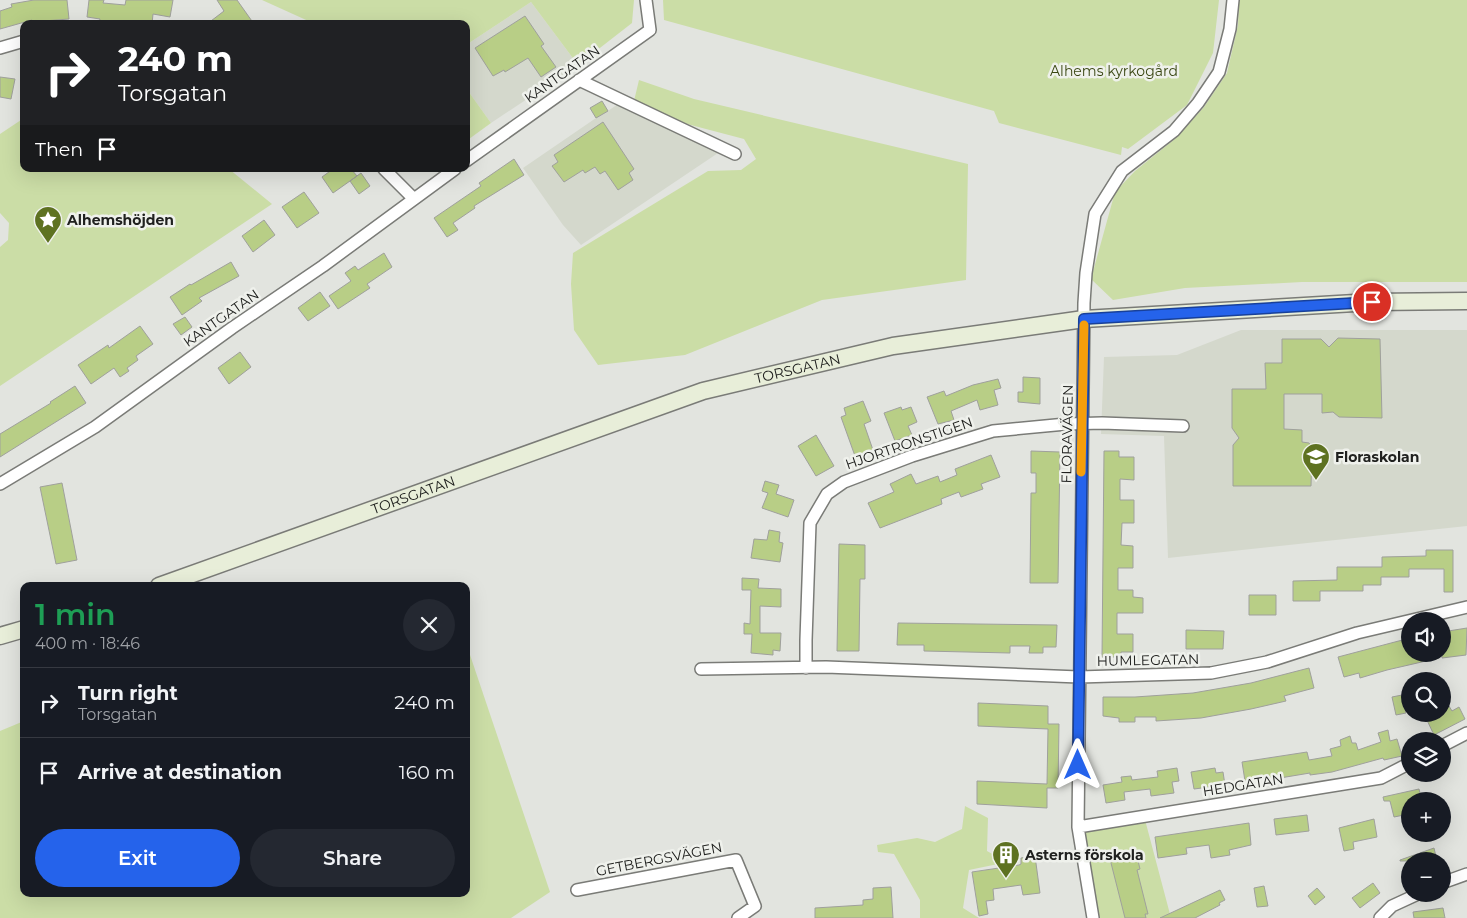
<!DOCTYPE html>
<meta charset="utf-8">
<style>
body{margin:0;font-family:Montserrat,sans-serif;background:#242831;color:#f1f3f6;height:100vh;display:flex;flex-direction:column;font-size:19px;white-space:nowrap}
*{box-sizing:border-box;margin:0}
p{font-size:16px;color:#9ea1a6}
.icon{flex:none;width:28px;height:28px;fill:none;stroke:currentColor;stroke-width:2;stroke-linecap:round;stroke-linejoin:round}
.map{position:relative;flex:1;overflow:hidden}
.details{position:absolute;left:20px;top:582px;width:450px;height:315px;display:flex;flex-direction:column;background:#171b24;border-radius:10px;box-shadow:0 5px 20px #0002}
.details>*{flex:none}
.guide{position:absolute;left:20px;top:20px;width:450px;height:152px;border-radius:10px;box-shadow:0 5px 20px #0002;background:#202124;color:#fff;overflow:hidden}
.controls{position:absolute;left:1401px;top:612px;display:grid;gap:10px}
.controls a{display:grid;place-items:center;width:50px;height:50px;border-radius:50%;background:#171b24;box-shadow:0 5px 20px #0002;font-size:25px}
.pin{position:absolute;display:grid;place-items:center;width:42px;height:42px;color:#fff;margin:-21px;border:2px solid #fff;border-radius:50%;box-shadow:0 1px 5px #0007}
.me{position:absolute;width:55px;margin:-28px;rotate:0deg;stroke-linejoin:round;filter:drop-shadow(0 0 4px #0008)}
.turn{display:flex;align-items:center;gap:18px;height:105px;padding:0 15px;font-size:22px}
.turn .icon{width:65px;height:65px;stroke-width:2.5}
.turn b{display:block;font-size:35px;line-height:42px}
.then{display:flex;align-items:center;height:48px;padding:0 15px;background:#0003;gap:10px;font-size:19px}
.round{display:grid;place-items:center;flex:none;width:52px;height:52px;border-radius:26px;background:#242831}
.overview{display:flex;align-items:center;justify-content:space-between;height:85px;padding:0 15px}
h1{font-size:30px;font-weight:600;line-height:38px;color:#1e9e55}
.action{display:flex;gap:10px;margin-top:auto;padding:10px 15px}
.action a{flex:1;height:58px;border-radius:30px;background:#2563eb;color:#fff;font-size:20px;font-weight:600;line-height:58px;text-align:center}
.action a+a{background:#242831;color:#f1f3f6}
ul{padding:0;list-style:none}
li{display:flex;align-items:center;gap:15px;height:70px;padding:0 15px;border-top:1px solid #363941}
li div{flex:1}
li b{display:block;font-size:19px}
li em{font-style:normal}
.map>svg:first-child{display:block}
.built{fill:#d4d8cc}
.green{fill:#cbdda6}
.building{fill:#b8ce86;stroke:#9fa09c}
.lines{fill:none;stroke-linecap:round;stroke-linejoin:round}
.street-casing{stroke:#7a7b77;stroke-width:14}
.secondary-casing{stroke:#7a7b77;stroke-width:19}
.street{stroke:#fff;stroke-width:11}
.secondary{stroke:#e8eed9;stroke-width:16}
.route-casing{stroke:#184099;stroke-width:12}
.route{stroke:#2563eb;stroke-width:9}
.slow{stroke:#f59e0b;stroke-width:9}
.labels{text-anchor:middle;stroke-width:5;stroke-linejoin:round;paint-order:stroke}
.park-label{font-size:14px;fill:#3a4713;stroke:#eff1ec}
.street-label{font-size:14px;fill:#20211f;stroke:#eff1ec}
.poi-label{font-size:14px;font-weight:bold;fill:#20211f;stroke:#eff1ec;text-anchor:start}
</style>
<div class="map">
<svg width="1467" height="918" viewBox="0 0 1467 918">
<rect width="100%" height="100%" fill="#e2e4df"/>
<path class="built" d="M531 2 578 65 491 123 466 88V45Z
M602 101 608 111 618 104 718 153 581 245 563 225 523 168 596 118 590 108Z
M1241 330H1467V526L1168 558 1164 436 1101 434 1104 357 1177 355Z"/>
<path class="green" d="M262 0H634L632 23 578 65 531 2 466 45V24H315Z
M663 0H1219L1213 53 1187 105 1128 149 1122 147 1121 155 999 123 994 111 664 20Z
M1239 0H1467V282H1302L1185 288 1113 300 1091 279 1115 192 1135 171 1176 138 1204 107 1227 73 1238 25Z
M639 80 694 99 968 164 966 280 822 300 685 355 598 365 574 330 571 284 573 253 708 171 741 170 756 159 744 139 687 124 634 101Z
M466 88 491 123 469 139 466 135Z
M24 118V169H229L272 204 0 386V247L8 240 9 223 0 213V134Z
M466 643 550 892 511 918H0V731L24 721V894H466Z
M965 806 988 818 987 851 996 856 998 864 969 870 963 908 979 918H920V900L894 854 878 852 877 845 917 838 935 842 962 829Z
M1144 816 1171 918H1094L1078 827Z"/>
<path class="building" d="M34 0H67L69 19 31 22 32 20 0 29V11L12 7 11 4Z
M89 0H104L103 3 125 5 126 0H173L170 17 153 14 152 24 99 23 100 19 87 17Z
M217 0H237L254 24H207L224 11Z
M525 16 544 44 541 46 556 67 541 77 528 58 505 72 504 70 493 76 475 48Z
M0 77 15 79 11 99 0 97Z
M602 101 608 111 596 118 590 108Z
M603 122 634 169 629 173 633 180 618 190 605 171 600 174 595 167 585 173 583 170 564 182 552 166 558 162 554 155Z
M514 159 524 175 474 206 475 208 453 223 458 230 447 237 434 218 481 186 479 183Z
M333 169H351L357 176 333 193 322 177Z
M361 173 370 186 359 194 350 181Z
M304 192 319 213 297 228 282 207Z
M264 220 275 235 253 252 242 236Z
M384 253 392 267 367 284 370 288 338 309 329 296 351 281 345 273 355 266 358 270Z
M231 262 239 276 199 298 202 301 182 315 170 297 190 284 191 285Z
M320 292 330 306 308 321 298 308Z
M185 317 192 327 181 335 173 324Z
M140 326 153 344 136 356 138 360 127 368 129 371 120 377 114 368 91 384 78 365 108 345 109 348Z
M1338 338 1380 339 1382 418 1339 417 1333 412 1322 413V394H1284V429L1302 430V442L1309 443 1312 447 1311 486H1233V445L1239 438 1232 428V389H1266L1265 363H1282V339H1321L1329 347Z
M240 352 251 367 229 384 218 368Z
M1023 377 1040 378V404L1018 402V392H1023Z
M998 379 1001 388 994 390 998 405 980 410 977 400 951 411 954 420 938 424 927 397 944 391 946 396 973 385Z
M75 386 86 403 0 457V434L51 403 50 402Z
M863 401 871 421 864 424 873 450 855 456 841 417 846 415 844 408Z
M901 407 902 410 911 407 917 422 908 426 912 435 895 441 884 413Z
M816 435 834 466 816 476 798 446Z
M1031 451 1060 452 1058 583H1030L1031 493H1036V473H1031Z
M1104 451H1119V457H1134V480L1120 479V500H1134V523H1122L1121 545 1133 546V568H1118V590H1133V597L1143 598V613H1117V634H1133V652H1121V657H1102Z
M991 455 1000 477 981 484 983 489 961 497 959 492 941 499 942 504 880 528 868 503 894 492 890 484 911 474 916 484 938 476 940 482 957 475 955 469Z
M765 481 779 485 776 494 794 500 788 517 762 508 768 493 762 491Z
M62 483 77 560 56 564 40 487Z
M769 530 780 532 779 542 783 543 780 562 751 558 754 539 767 540Z
M839 544 865 545V579H860L859 651H837Z
M1426 550H1453V592H1444V569H1409V577H1381V585H1363V591H1320V601H1293V581L1337 580V567H1382V557L1426 556Z
M742 578 759 579 758 588 781 589V607L760 606V633H781L780 651 773 650V655L751 653 752 634H744V623L750 624 751 590H742Z
M1249 595H1276V615H1249Z
M898 623 1057 625 1056 647H1043V653H1029L1030 646H1010V653L924 651V645H897Z
M1467 628 1466 655 1442 658V632Z
M1186 630 1224 631 1223 649H1186Z
M1410 638V654H1439V658L1387 670 1360 678 1359 673 1344 677 1338 657Z
M1309 668 1314 688 1284 696 1286 701 1251 709 1201 718 1156 721V717H1135V722H1119V718L1103 716V697H1135L1193 693 1251 683Z
M1402 695 1406 713 1396 715 1392 697Z
M978 703 1048 706V724H1059L1058 788H1047V808L977 804V781L1047 784 1048 729 978 726Z
M1449 706 1452 711 1459 707 1465 719 1434 735 1426 718 1434 714H1442V709Z
M1388 730 1390 741 1397 739 1402 756 1384 760 1383 758 1332 772 1310 775V773L1268 780 1267 777 1245 781 1242 762 1307 752 1309 760 1332 756 1330 749 1341 746 1340 740 1350 736 1352 743H1356L1358 750 1381 742 1378 733Z
M1177 768 1179 781 1172 782 1174 793 1151 796 1150 789 1124 792 1125 800 1106 803 1103 785 1122 782 1121 777 1131 776 1132 780 1158 777 1157 771Z
M1215 768 1216 773 1223 772 1225 785 1194 789 1191 772Z
M1419 789 1422 801H1410V810L1403 811 1404 815 1394 817 1390 801H1384L1383 797Z
M1307 815 1309 831 1276 835 1274 819Z
M1374 819 1377 837 1353 842 1354 849 1344 851 1339 828Z
M1249 823 1251 845 1229 850 1230 855 1211 858 1209 845 1186 848 1187 854 1158 858 1155 837Z
M1434 848 1437 861H1400V860Z
M1136 853 1140 869 1137 870 1148 914H1145L1146 918H1125L1110 859Z
M1035 856 1040 893 1023 895 1021 885 993 889 994 900 986 901 988 914 979 916 972 872 1019 865 1021 864V858Z
M1373 883 1380 893 1360 908 1352 898Z
M1264 886 1268 906 1257 907 1254 888Z
M891 887 893 918H815V908L863 905V900L873 899V888Z
M1317 888 1325 897 1315 905 1308 896Z
M1220 890 1225 900 1219 903 1220 905 1195 918H1160Z
M1443 908 1445 918H1414L1413 912Z"/>
<g class="lines">
<defs>
<path id="street" d="M0 48 24 41
M579 80 735 154
M466 161 650 30 646 0
M384 169 413 198
M0 484 95 427 232 328 323 266 455 169
M806 668V640L810 523 827 494 844 482 912 456 993 431 1066 424 1102 423 1183 426
M701 669 826 667 1079 677 1211 673 1267 662 1357 633 1467 607
M1442 746 1467 733
M1078 827 1381 778 1410 763
M1442 883 1467 874
M577 890 736 860 755 906 738 918
M1093 918 1078 827 1084 303 1086 273 1095 214 1122 171 1174 131 1198 103 1219 72 1230 29 1233 0
M1380 918 1392 906 1418 894"/>
<g id="secondary">
<path id="s1" d="M159 586 703 391 893 346 1084 319 1372 302 1467 301"/>
<path d="M0 636 24 629"/>
</g>
</defs>
<use href="#street" class="street-casing"/>
<use href="#secondary" class="secondary-casing"/>
<use href="#street" class="street"/>
<use href="#secondary" class="secondary"/>
</g>
<g class="lines">
<defs>
<path id="route" d="M1078 765 1084 319 1372 302"/>
</defs>
<use href="#route" class="route-casing"/>
<use href="#route" class="route"/>
<path class="slow" d="M1081 472 1084 325"/>
</g>
<defs>
<symbol id="sight-pin" viewBox="-11 -11 22 30"><path d="M0 17L-7.5 6A9.5 9.5 0 1 1 7.5 6Z" fill="#5e7221" stroke="#eff1ec"/><path d="M0-6L1.8-2.2L6-1.7L2.9 1.2L3.7 5.4L0 3.3L-3.7 5.4L-2.9 1.2L-6-1.7L-1.8-2.2Z" fill="#fff"/></symbol>
<symbol id="school-pin" viewBox="-11 -11 22 30"><path d="M0 17L-7.5 6A9.5 9.5 0 1 1 7.5 6Z" fill="#5e7221" stroke="#eff1ec"/><path d="M0-5L7-2L0 1L-7-2ZM-4 1L0 2.5L4 1V4Q0 6-4 4Z" fill="#fff"/></symbol>
<symbol id="building-pin" viewBox="-11 -11 22 30"><path d="M0 17L-7.5 6A9.5 9.5 0 1 1 7.5 6Z" fill="#5e7221" stroke="#eff1ec"/><path d="M-4-6H4V6H1V3H-1V6H-4ZM-2.5-4.3h1.7v1.8h-1.7ZM.8-4.3h1.7v1.8H.8ZM-2.5-1h1.7V.8h-1.7ZM.8-1h1.7V.8H.8Z" fill="#fff"/></symbol>
</defs>
<g fill-rule="evenodd">
<use href="#sight-pin" x="32" y="204" width="32" height="43"/>
<use href="#school-pin" x="1300" y="441" width="32" height="43"/>
<use href="#building-pin" x="990" y="839" width="32" height="43"/>
</g>
<g class="labels">
<g class="park-label">
<text x="1114" y="76">Alhems kyrkogård</text>
</g>
<g class="street-label">
<text transform="translate(562 74) rotate(-35)" y="5">KANTGATAN</text>
<text transform="translate(221 318) rotate(-35)" y="5">KANTGATAN</text>
<text dy="5" stroke="none"><textPath href="#s1" startOffset="675">TORSGATAN</textPath></text>
<text transform="translate(1067 434) rotate(-89)" y="5">FLORAVÄGEN</text>
<text transform="translate(909 443) rotate(-19)" y="5">HJORTRONSTIGEN</text>
<text dy="5" stroke="none"><textPath href="#s1" startOffset="270">TORSGATAN</textPath></text>
<text transform="translate(1148 660) rotate(-1)" y="5">HUMLEGATAN</text>
<text transform="translate(1243 785) rotate(-9)" y="5">HEDGATAN</text>
<text transform="translate(659 859) rotate(-11)" y="5">GETBERGSVÄGEN</text>
</g>
<g class="poi-label">
<text x="67" y="225">Alhemshöjden</text>
<text x="1335" y="462">Floraskolan</text>
<text x="1025" y="860">Asterns förskola</text>
</g>
</g>
</svg>
<div class="controls">
<a><svg class="icon" aria-label="sound" viewBox="0 0 24 24"><path d="M4 9h4l5-4v14l-5-4H4zM17 9q2 3 0 6"/></svg></a>
<a><svg class="icon" aria-label="search" viewBox="0 0 24 24"><circle cx="10" cy="10" r="6"/><path d="M15 15l6 6"/></svg></a>
<a><svg class="icon" aria-label="layers" viewBox="0 0 24 24"><path d="M12 4l9 5-9 5-9-5zM3 14l9 5 9-5"/></svg></a>
<a>+</a>
<a>−</a>
</div>
<div class="pin" style="left:1372px;top:302px;background:#d93025"><svg class="icon" aria-label="arrive" viewBox="0 0 24 24"><path d="M6 21V4h12l-3 4 3 4H6"/></svg></div>
<svg class="me" style="left:1078px;top:765px" viewBox="-20 -20 40 40"><path d="M0-17L14 15 0 8-14 15z" fill="#2563eb" stroke="#fff" stroke-width="4"/></svg>
<div class="guide">
<div class="turn"><svg class="icon" aria-label="right" viewBox="0 0 24 24"><path d="M7 20v-9h11M14 6l5 5-5 5"/></svg><div><b>240 m</b>Torsgatan</div></div>
<div class="then">Then<svg class="icon" aria-label="arrive" viewBox="0 0 24 24"><path d="M6 21V4h12l-3 4 3 4H6"/></svg></div>
</div>
<section class="details">
<div class="overview"><div><h1>1 min</h1><p>400 m · 18:46</p></div><a class="round"><svg class="icon" aria-label="close" viewBox="0 0 24 24"><path d="M6 6l12 12M18 6L6 18"/></svg></a></div>
<ul>
<li><svg class="icon" aria-label="right" viewBox="0 0 24 24"><path d="M7 20v-9h11M14 6l5 5-5 5"/></svg><div><b>Turn right</b><p>Torsgatan</p></div><em>240 m</em></li>
<li><svg class="icon" aria-label="arrive" viewBox="0 0 24 24"><path d="M6 21V4h12l-3 4 3 4H6"/></svg><div><b>Arrive at destination</b></div><em>160 m</em></li>
</ul>
<div class="action"><a>Exit</a><a>Share</a></div>
</section>
</div>
